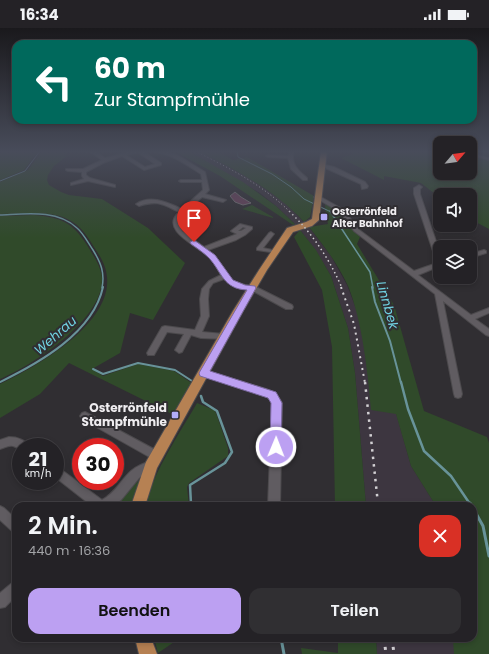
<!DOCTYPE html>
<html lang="de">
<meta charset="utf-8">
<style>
body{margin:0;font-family:Poppins,sans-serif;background:#302f32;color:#f1f3f6;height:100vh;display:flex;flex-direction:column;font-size:15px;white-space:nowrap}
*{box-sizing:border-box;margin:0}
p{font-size:13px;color:#a3a4a7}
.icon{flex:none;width:22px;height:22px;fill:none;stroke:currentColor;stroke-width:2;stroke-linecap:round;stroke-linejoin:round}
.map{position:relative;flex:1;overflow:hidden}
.drawer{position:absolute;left:12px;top:474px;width:465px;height:140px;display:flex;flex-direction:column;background:#242226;border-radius:12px;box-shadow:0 2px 6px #0003,0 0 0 1px #413f43}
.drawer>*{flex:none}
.banner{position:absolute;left:12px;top:12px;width:465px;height:84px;border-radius:12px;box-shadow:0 2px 6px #0003,0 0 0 1px #413f43;background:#00695c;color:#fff;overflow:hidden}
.needle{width:26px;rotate:61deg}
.buttons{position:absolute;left:433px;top:108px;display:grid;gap:8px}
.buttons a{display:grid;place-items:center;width:44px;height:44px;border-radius:8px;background:#242226;box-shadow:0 2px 6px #0003,0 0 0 1px #413f43;font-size:20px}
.speed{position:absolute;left:12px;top:410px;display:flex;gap:8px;font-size:20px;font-weight:700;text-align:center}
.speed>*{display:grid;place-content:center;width:52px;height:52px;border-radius:50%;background:#242226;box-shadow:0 2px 6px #0003,0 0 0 1px #413f43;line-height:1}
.speed small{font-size:10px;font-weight:400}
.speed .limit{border:6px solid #d22;background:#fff;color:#111}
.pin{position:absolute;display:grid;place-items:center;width:34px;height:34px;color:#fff;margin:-41px -17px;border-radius:50% 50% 50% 0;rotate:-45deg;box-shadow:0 0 4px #0007}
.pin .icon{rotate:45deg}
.me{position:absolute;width:44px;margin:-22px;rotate:1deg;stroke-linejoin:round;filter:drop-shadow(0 0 3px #0008)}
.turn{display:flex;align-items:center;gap:14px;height:84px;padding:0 16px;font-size:18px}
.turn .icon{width:52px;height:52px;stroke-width:2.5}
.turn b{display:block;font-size:28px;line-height:34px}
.round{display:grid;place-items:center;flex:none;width:42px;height:42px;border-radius:12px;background:#302f32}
.head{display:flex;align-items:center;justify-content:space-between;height:68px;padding:0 16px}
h1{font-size:24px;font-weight:600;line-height:30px}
.cta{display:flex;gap:8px;margin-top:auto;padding:8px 16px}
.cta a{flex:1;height:46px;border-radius:12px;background:#bca0f2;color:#111;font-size:16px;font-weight:600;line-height:46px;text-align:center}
.cta a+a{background:#302f32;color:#f1f3f6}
.status{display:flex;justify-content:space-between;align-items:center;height:28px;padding:0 20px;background:#242226;direction:ltr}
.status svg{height:11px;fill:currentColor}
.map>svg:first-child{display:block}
.built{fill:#3d3640}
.green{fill:#304a2a}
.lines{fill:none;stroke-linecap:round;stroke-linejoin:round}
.stream-far4{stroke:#689399;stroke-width:1}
.stream-far3{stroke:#689399;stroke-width:1.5}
.stream-far2{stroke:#689399;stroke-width:2}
.stream-far1{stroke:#689399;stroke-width:2.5}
.stream{stroke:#689399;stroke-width:3}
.building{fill:#684159;stroke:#757073}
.minor-casing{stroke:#4c4a4d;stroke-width:2}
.major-casing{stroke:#4c4a4d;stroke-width:2}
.minor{fill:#605c61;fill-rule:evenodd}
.major{fill:#b68153;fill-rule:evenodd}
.rail-far4{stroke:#d2d0d3;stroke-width:1;stroke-dasharray:1 2.5;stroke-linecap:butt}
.rail-far3{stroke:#d2d0d3;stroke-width:1.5;stroke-dasharray:1.5 3;stroke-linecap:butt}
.rail-far2{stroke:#d2d0d3;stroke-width:2;stroke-dasharray:2 4;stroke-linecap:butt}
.rail-far1{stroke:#d2d0d3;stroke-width:2.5;stroke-dasharray:2.5 5;stroke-linecap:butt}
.rail{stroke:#d2d0d3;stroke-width:3;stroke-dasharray:3 6;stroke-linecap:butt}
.route{fill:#bca0f2;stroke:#7a689d}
.poi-dot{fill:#b4acf9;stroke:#302e32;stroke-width:1.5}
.labels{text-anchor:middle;stroke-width:4;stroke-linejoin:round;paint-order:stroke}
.far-poi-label{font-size:10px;font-weight:bold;fill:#efedf0;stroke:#302e32;text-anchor:start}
.poi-label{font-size:12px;font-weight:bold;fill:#efedf0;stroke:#302e32;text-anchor:end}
.water-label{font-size:13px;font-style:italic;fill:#70d2e1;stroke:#302e32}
</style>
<div class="status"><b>16:34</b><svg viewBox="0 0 49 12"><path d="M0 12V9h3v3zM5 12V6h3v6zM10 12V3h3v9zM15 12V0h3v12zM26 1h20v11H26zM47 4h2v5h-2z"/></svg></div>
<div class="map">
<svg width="489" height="626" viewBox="0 0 489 626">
<rect width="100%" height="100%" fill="#302e32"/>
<path class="built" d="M188 123H199L251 151 285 175 304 194 295 196 276 178 260 165Z
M309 199 331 228 347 257 396 385 411 438 436 478H366L355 345 348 300 331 248 316 223 300 202Z
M376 610H454L456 626H377Z"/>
<path class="green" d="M0 123H38L24 142 0 152Z
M42 123H71L64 127 67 128 54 138 48 147 47 152 49 157 61 164 69 167 102 171 148 200 185 235 153 292 130 285 120 325 92 341 103 348 138 336 174 343 193 356 174 387 69 335 40 366 0 390V356C36 339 112 296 107 249 106 237 100 228 94 219 89 211 84 203 77 197 57 180 24 186 0 186V154L28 142Z
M174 123H188L243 154 276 178 295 196 293 197 220 148Z
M199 123H217L233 132 247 129 314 168 310 189 304 194C275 162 237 143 199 123Z
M349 123H440V145H470V127L489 132V201L470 191V167H440V170L421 155 384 148V152L341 130 353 126Z
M325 176 340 183 360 209 357 216 394 277 424 383 487 409 489 415V626H454L453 612V610H473V478H436L411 438 396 386 371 382C368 345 362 292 348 258 338 236 324 218 309 199L328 196 326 188Z
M252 177 273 189V190L242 181Z
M34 187C61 189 73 195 87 217 93 227 101 238 102 250 104 291 33 337 0 351V188Z
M300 202 316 222 331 248 348 300 355 345 366 478H335L332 319 322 262 294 209Z
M197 375 214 382 216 385 228 420V428L189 455 187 459 189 478H145C155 441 178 408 197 375Z
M139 452H142L132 478H115Z
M154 610H180L158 625Z
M338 610H376L377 626H302L301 620 338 625Z"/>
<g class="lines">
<path class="stream-far4" d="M237 123 238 129 272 146 291 159 304 171 331 184
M0 153 25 143 40 123"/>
<path class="stream-far3" d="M330 183 370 244 373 260
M0 187C25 186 57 181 77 200 84 206 88 215 93 222 101 235 105 245 102 260"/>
<path class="stream-far2" d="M372 259 375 274 390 313 401 355
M93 341 103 346 138 335 175 342 192 353
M0 354C39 335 93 305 103 259"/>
<path class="stream-far1" d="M401 354 408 381 424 423 451 448 470 476
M191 476 190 457 225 435 232 424 217 383 203 374 201 368"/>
<path class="stream" d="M191 475V478
M470 475 472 478
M473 480 483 498 489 528
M281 610 284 626"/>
</g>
<path class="building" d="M235 164 241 169 251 175 243 177 235 174 230 168Z"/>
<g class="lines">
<defs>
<path id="minor" d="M86 123H95L105 130 132 123H165L179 128 205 144 209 162 205 166 226 172 223 174 202 169 180 189 179 197 182 203 204 219 237 206 231 203 240 196 252 199V201L245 207 236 212 208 222 215 228 228 247 233 253 245 257 254 258 292 277 293 279 292 281H286C275 275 264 269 253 263 242 258 233 260 224 251L213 255 209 261 208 271 209 288 202 304 224 306 228 309 227 311 201 310 191 307 182 324 179 325 175 322 184 306 167 304 154 327H148L147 325 162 299 165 298 195 302 201 288 200 271 202 261 209 253 221 247C218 242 215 236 211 231 201 219 158 203 179 184 162 176 158 172 139 178L136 176C151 166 168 175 182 181L203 162 202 154H181L179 153 181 152H202L201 146C182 134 167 122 144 124L161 135V137L144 142 122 128 103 135 86 144V147L90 150 115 157V159L88 153 71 157V155L84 151 82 148V144L68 143 66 142V141H83L102 132 92 125ZM139 124V125L155 136 145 139 126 127ZM243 199 246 200 241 203H238Z
M290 123H294C290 136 298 142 307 150V152H303L291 141 288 130 268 129 266 128 268 127 288 128Z
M470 125 489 130V132L470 127Z
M321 136 334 139 365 154 368 158 367 160 362 161 361 156 321 138Z
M419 157 422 159 420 161V166L440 225V238L418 247 471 287 489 280V285L475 291 489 301V308L486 307 443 273 462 366 461 369 458 370 455 369 454 366 435 266 354 203 340 184 314 169 319 168 344 182 358 201 414 243 437 235 414 166V160Z
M271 204 274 206 263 220 277 223V225L257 222V220L269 205Z
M484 222 486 223V225L470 230V226Z
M204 342 266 361C275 364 277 366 282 375L280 478H268L272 375 269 370 260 366 201 347 200 345 201 343Z
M85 384 161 425 162 428 161 431 157 433 153 431 82 391 80 388 82 385Z
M9 409C17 409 26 412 29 419H21V422C11 416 11 417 0 421V412Z
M151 433 155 435 156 438 155 441 147 444 139 450 121 472 112 478H92L55 449V438L59 440 102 472C115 465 120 453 131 443 137 438 144 435 151 433Z
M0 478 4 480 16 491V505L12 503 0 492Z
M16 553V568L5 579 0 580V565L12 555Z"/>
<path id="major" d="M321 123H327L319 192 312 198 293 204 267 242 243 283 157 440 145 478H131L146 434 233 283 259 242 287 200 306 194 312 191Z
M135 610H151L157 626H139Z"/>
</defs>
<use href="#minor" class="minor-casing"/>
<use href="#major" class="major-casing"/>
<use href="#minor" class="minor"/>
<use href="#major" class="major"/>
<path class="rail-far4" d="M195 123C229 140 263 157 290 184"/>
<path class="rail-far3" d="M289 183C312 205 329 230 342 260"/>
<path class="rail-far2" d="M341 259 354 296 365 355"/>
<path class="rail-far1" d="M365 354 378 476"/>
<path class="rail" d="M378 475V478
M384 610 386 626
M392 610 394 626"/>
</g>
<linearGradient id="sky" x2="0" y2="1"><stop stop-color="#1a191c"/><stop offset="0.59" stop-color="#484c5a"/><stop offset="1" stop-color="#484c5a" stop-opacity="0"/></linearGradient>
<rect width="489" height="210" fill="url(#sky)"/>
<path class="route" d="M194 212 215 227 233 252 245 257 255 258 256 260 210 343 276 364 282 375 281 419 280 423 276 424 271 423 270 419 271 375 268 370 200 348 199 345 247 262C223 261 222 244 209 230 204 225 197 220 191 216L190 214Z"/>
<g class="poi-dot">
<rect x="320" y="185" width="8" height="8" rx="2"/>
<rect x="171" y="383" width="8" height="8" rx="2"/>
</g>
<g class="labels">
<g class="far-poi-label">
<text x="332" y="187">Osterrönfeld<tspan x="332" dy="12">Alter Bahnhof</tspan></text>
</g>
<g class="poi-label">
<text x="167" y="384">Osterrönfeld<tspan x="167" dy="14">Stampfmühle</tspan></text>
</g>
<g class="water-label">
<text transform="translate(388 277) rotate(74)" y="5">Linnbek</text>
<text transform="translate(55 307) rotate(-41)" y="5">Wehrau</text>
</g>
</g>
</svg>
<div class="buttons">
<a><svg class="needle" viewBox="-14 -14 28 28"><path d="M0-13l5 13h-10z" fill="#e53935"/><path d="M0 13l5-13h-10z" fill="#a3a4a7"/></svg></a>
<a><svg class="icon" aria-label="sound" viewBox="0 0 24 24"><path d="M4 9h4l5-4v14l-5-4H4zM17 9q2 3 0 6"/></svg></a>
<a><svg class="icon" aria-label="layers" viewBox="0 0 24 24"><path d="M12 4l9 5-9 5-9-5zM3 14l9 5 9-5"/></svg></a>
</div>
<div class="speed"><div>21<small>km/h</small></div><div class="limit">30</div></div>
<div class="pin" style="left:194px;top:214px;background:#d93025"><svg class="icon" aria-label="arrive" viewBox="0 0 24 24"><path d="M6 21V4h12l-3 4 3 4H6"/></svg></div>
<svg class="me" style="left:276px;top:419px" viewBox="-20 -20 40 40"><circle r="17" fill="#bca0f2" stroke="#fff" stroke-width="3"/><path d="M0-11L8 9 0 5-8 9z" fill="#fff"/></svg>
<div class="banner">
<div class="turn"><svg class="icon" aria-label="left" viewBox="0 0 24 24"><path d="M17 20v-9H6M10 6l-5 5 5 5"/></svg><div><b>60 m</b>Zur Stampfmühle</div></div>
</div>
<section class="drawer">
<div class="head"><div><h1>2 Min.</h1><p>440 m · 16:36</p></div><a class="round" style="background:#d93025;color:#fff"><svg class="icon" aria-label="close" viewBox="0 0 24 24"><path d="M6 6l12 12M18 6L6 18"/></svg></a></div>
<div class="cta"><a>Beenden</a><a>Teilen</a></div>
</section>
</div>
